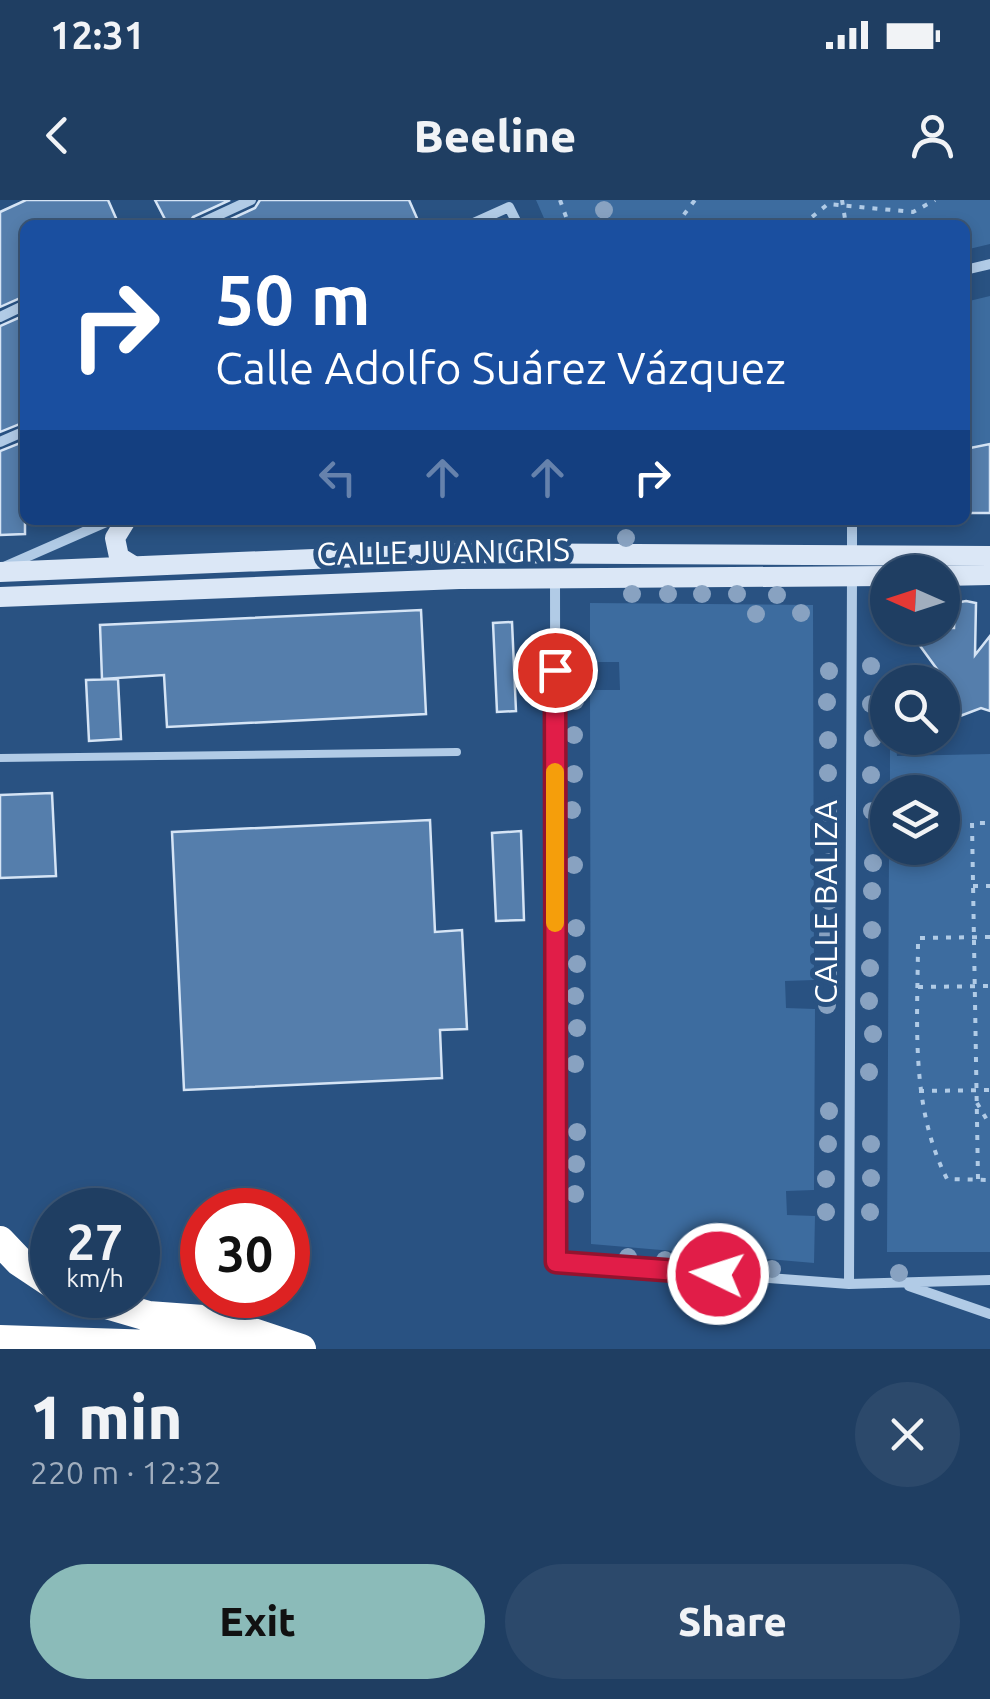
<!DOCTYPE html>
<meta charset="utf-8">
<style>
body{margin:0;font-family:Ubuntu,sans-serif;background:#2c496b;color:#f1f3f6;height:100vh;display:flex;flex-direction:column;font-size:38px;white-space:nowrap}
*{box-sizing:border-box;margin:0}
p{font-size:32px;color:#a1aebe}
.icon{flex:none;width:55px;height:55px;fill:none;stroke:currentColor;stroke-width:2;stroke-linecap:round;stroke-linejoin:round}
.map{position:relative;height:1149px;overflow:hidden}
.drawer{display:flex;flex-direction:column;background:#1f3e62;flex:1}
.drawer>*{flex:none}
.hud{position:absolute;left:20px;top:20px;width:950px;height:305px;border-radius:15px;box-shadow:0 5px 15px #0003,0 0 0 2px #3c5777;background:#1a4fa0;color:#fff;overflow:hidden}
.needle{width:65px;rotate:273deg}
.buttons{position:absolute;left:870px;top:355px;display:grid;gap:20px}
.buttons a{display:grid;place-items:center;width:90px;height:90px;border-radius:50%;background:#1f3e62;box-shadow:0 5px 15px #0003,0 0 0 2px #3c5777;font-size:50px}
.speed{position:absolute;left:30px;top:988px;display:flex;gap:20px;font-size:50px;font-weight:700;text-align:center}
.speed>*{display:grid;place-content:center;width:130px;height:130px;border-radius:50%;background:#1f3e62;box-shadow:0 5px 15px #0003,0 0 0 2px #3c5777;line-height:1}
.speed small{font-size:25px;font-weight:400}
.speed .limit{border:15px solid #d22;background:#fff;color:#111}
.pin{position:absolute;display:grid;place-items:center;width:85px;height:85px;color:#fff;margin:-42px;border:5px solid #fff;border-radius:50%;box-shadow:0 2px 10px #0007}
.me{position:absolute;width:110px;margin:-55px;rotate:274deg;stroke-linejoin:round;filter:drop-shadow(0 0 8px #0008)}
.turn{display:flex;align-items:center;gap:35px;height:210px;padding:0 30px;font-size:45px}
.turn .icon{width:130px;height:130px;stroke-width:2.5}
.turn b{display:block;font-size:70px;line-height:85px}
.lanes{display:flex;align-items:center;height:95px;padding:0 30px;background:#0003;justify-content:center;gap:50px;direction:ltr}
.lanes .off{opacity:.35}
.round{display:grid;place-items:center;flex:none;width:105px;height:105px;border-radius:52px;background:#2c496b}
.overview{display:flex;align-items:center;justify-content:space-between;height:170px;padding:0 30px}
h1{font-size:60px;font-weight:800;line-height:75px}
.button{display:flex;gap:20px;margin-top:auto;padding:20px 30px}
.button a{flex:1;height:115px;border-radius:60px;background:#8bbbb9;color:#111;font-size:40px;font-weight:800;line-height:115px;text-align:center}
.button a+a{background:#2c496b;color:#f1f3f6}
.status{display:flex;justify-content:space-between;align-items:center;height:70px;padding:0 50px;background:#1f3e62;direction:ltr}
.status svg{height:28px;fill:currentColor}
header{display:flex;justify-content:space-between;align-items:center;height:130px;padding:0 30px;background:#1f3e62;font-size:45px;font-weight:800}
.map>svg:first-child{display:block}
.green{fill:#3d6c9f}
.building{fill:#557eac;stroke:#d5e4f5;stroke-width:2.5}
.lines{fill:none;stroke-linecap:round;stroke-linejoin:round}
.path{stroke:#b1cbe6;stroke-width:4;stroke-dasharray:5 8;stroke-linecap:butt}
.lane{stroke:#b1cbe6;stroke-width:8}
.street{stroke:#b1cbe6;stroke-width:10}
.secondary{stroke:#dbe7f6;stroke-width:20}
.highway{stroke:#fff;stroke-width:30}
.tree{fill:#88a2c1}
.route-casing{stroke:#92132f;stroke-width:25}
.route{stroke:#e11d48;stroke-width:18}
.slow{stroke:#f59e0b;stroke-width:18}
.labels{text-anchor:middle;stroke-width:10;stroke-linejoin:round;paint-order:stroke}
.street-label{font-size:32px;fill:#fff;stroke:#295282}
</style>
<div class="status"><b>12:31</b><svg viewBox="0 0 49 12"><path d="M0 12V9h3v3zM5 12V6h3v6zM10 12V3h3v9zM15 12V0h3v12zM26 1h20v11H26zM47 4h2v5h-2z"/></svg></div>
<header><svg class="icon" aria-label="back" viewBox="0 0 24 24"><path d="M15 5l-7 7 7 7"/></svg>Beeline<svg class="icon" aria-label="person" viewBox="0 0 24 24"><circle cx="12" cy="8" r="4"/><path d="M4 21q1-7 8-7t8 7"/></svg></header>
<div class="map">
<svg width="990" height="1149" viewBox="0 0 990 1149">
<rect width="100%" height="100%" fill="#295282"/>
<path class="green" d="M536 0H990V44L965 50V25H547Z
M990 96V244L965 249V102Z
M194 320H279V326L195 327Z
M590 403 813 405 814 780 785 781 786 808 815 809 814 990 786 991 787 1015 815 1016 814 1063 591 1044 590 490H620L619 462H590Z
M890 538H895L897 556 990 554V1052H887L889 648H942V592H890Z"/>
<path class="building" d="M26 0H108L119 25H25V96L0 107V12Z
M155 0H230L193 17 188 25H168Z
M260 0H409L420 25H218L255 8Z
M25 115V222L0 232V126Z
M25 241V334L0 335V251Z
M990 244V313H965V249Z
M966 401 976 403 975 455 990 436V511L981 508 960 516 942 506V476L907 428H954L955 403Z
M421 410 426 514 167 527 164 475 102 479 100 425Z
M512 422 516 511 497 512 493 423Z
M118 479 121 539 89 541 86 480Z
M52 593 56 676 0 678V595Z
M430 620 435 732 462 730 467 829 440 830 442 878 184 890 172 632Z
M521 631 524 720 496 721 492 633Z"/>
<g class="lines">
<path class="path" d="M560 0 569 25
M842 0 846 25
M676 25 695 0
M802 25 828 4 913 12 935 0
M973 686H990
M990 737 918 738C918 819 909 904 947 979L990 980
M918 787 990 786
M919 891 990 890
M977 903 990 925
M978 979 972 623H990"/>
<path class="lane" d="M0 558 457 552"/>
<path class="street" d="M197 25 251 0
M469 25 509 7 518 25
M965 70 990 64
M0 117 25 105
M0 242 25 231
M852 359V320
M6 366 111 320
M555 378 556 1062 849 1084 990 1080
M849 1084 852 376
M909 1086 990 1114"/>
<path class="secondary" d="M126 320 115 338 119 357 132 365
M0 372 456 353 990 356
M942 376 990 375
M0 397 459 379 888 376"/>
<path class="highway" d="M0 1041 19 1061 52 1083
M76 1095 148 1116 217 1121 301 1149
M0 1140 277 1149"/>
</g>
<g class="tree">
<circle cx="604" cy="10" r="9"/>
<circle cx="626" cy="338" r="9"/>
<circle cx="632" cy="394" r="9"/>
<circle cx="668" cy="394" r="9"/>
<circle cx="702" cy="394" r="9"/>
<circle cx="737" cy="394" r="9"/>
<circle cx="777" cy="395" r="9"/>
<circle cx="801" cy="413" r="9"/>
<circle cx="756" cy="414" r="9"/>
<circle cx="573" cy="466" r="9"/>
<circle cx="871" cy="466" r="9"/>
<circle cx="829" cy="471" r="9"/>
<circle cx="575" cy="501" r="9"/>
<circle cx="827" cy="502" r="9"/>
<circle cx="871" cy="504" r="9"/>
<circle cx="574" cy="535" r="9"/>
<circle cx="873" cy="538" r="9"/>
<circle cx="828" cy="540" r="9"/>
<circle cx="828" cy="573" r="9"/>
<circle cx="574" cy="574" r="9"/>
<circle cx="871" cy="575" r="9"/>
<circle cx="572" cy="610" r="9"/>
<circle cx="872" cy="611" r="9"/>
<circle cx="828" cy="613" r="9"/>
<circle cx="829" cy="662" r="9"/>
<circle cx="873" cy="663" r="9"/>
<circle cx="574" cy="665" r="9"/>
<circle cx="872" cy="691" r="9"/>
<circle cx="829" cy="701" r="9"/>
<circle cx="576" cy="728" r="9"/>
<circle cx="872" cy="730" r="9"/>
<circle cx="828" cy="735" r="9"/>
<circle cx="577" cy="764" r="9"/>
<circle cx="870" cy="768" r="9"/>
<circle cx="828" cy="773" r="9"/>
<circle cx="575" cy="796" r="9"/>
<circle cx="869" cy="801" r="9"/>
<circle cx="827" cy="805" r="9"/>
<circle cx="577" cy="828" r="9"/>
<circle cx="873" cy="834" r="9"/>
<circle cx="575" cy="864" r="9"/>
<circle cx="869" cy="872" r="9"/>
<circle cx="829" cy="911" r="9"/>
<circle cx="577" cy="932" r="9"/>
<circle cx="828" cy="944" r="9"/>
<circle cx="871" cy="944" r="9"/>
<circle cx="576" cy="964" r="9"/>
<circle cx="871" cy="978" r="9"/>
<circle cx="826" cy="979" r="9"/>
<circle cx="575" cy="994" r="9"/>
<circle cx="826" cy="1012" r="9"/>
<circle cx="870" cy="1012" r="9"/>
<circle cx="628" cy="1057" r="9"/>
<circle cx="665" cy="1060" r="9"/>
<circle cx="703" cy="1063" r="9"/>
<circle cx="738" cy="1066" r="9"/>
<circle cx="772" cy="1069" r="9"/>
<circle cx="899" cy="1073" r="9"/>
</g>
<g class="lines">
<defs>
<path id="route" d="M555 470 556 1062 718 1074"/>
</defs>
<use href="#route" class="route-casing"/>
<use href="#route" class="route"/>
<path class="slow" d="M555 572V723"/>
</g>
<g class="labels">
<g class="street-label">
<text transform="translate(443 352) rotate(-1)" y="11">CALLE JUAN GRIS</text>
<text transform="translate(826 702) rotate(-90)" y="11">CALLE BALIZA</text>
</g>
</g>
</svg>
<div class="buttons">
<a><svg class="needle" viewBox="-14 -14 28 28"><path d="M0-13l5 13h-10z" fill="#e53935"/><path d="M0 13l5-13h-10z" fill="#a1aebe"/></svg></a>
<a><svg class="icon" aria-label="search" viewBox="0 0 24 24"><circle cx="10" cy="10" r="6"/><path d="M15 15l6 6"/></svg></a>
<a><svg class="icon" aria-label="layers" viewBox="0 0 24 24"><path d="M12 4l9 5-9 5-9-5zM3 14l9 5 9-5"/></svg></a>
</div>
<div class="speed"><div>27<small>km/h</small></div><div class="limit">30</div></div>
<div class="pin" style="left:555px;top:470px;background:#d93025"><svg class="icon" aria-label="arrive" viewBox="0 0 24 24"><path d="M6 21V4h12l-3 4 3 4H6"/></svg></div>
<svg class="me" style="left:718px;top:1074px" viewBox="-20 -20 40 40"><circle r="17" fill="#e11d48" stroke="#fff" stroke-width="3"/><path d="M0-11L8 9 0 5-8 9z" fill="#fff"/></svg>
<div class="hud">
<div class="turn"><svg class="icon" aria-label="right" viewBox="0 0 24 24"><path d="M7 20v-9h11M14 6l5 5-5 5"/></svg><div><b>50 m</b>Calle Adolfo Suárez Vázquez</div></div>
<div class="lanes"><svg class="icon off" aria-label="left" viewBox="0 0 24 24"><path d="M17 20v-9H6M10 6l-5 5 5 5"/></svg><svg class="icon off" aria-label="ahead" viewBox="0 0 24 24"><path d="M12 20V5M6 11l6-6 6 6"/></svg><svg class="icon off" aria-label="ahead" viewBox="0 0 24 24"><path d="M12 20V5M6 11l6-6 6 6"/></svg><svg class="icon" aria-label="right" viewBox="0 0 24 24"><path d="M7 20v-9h11M14 6l5 5-5 5"/></svg></div>
</div>
</div>
<section class="drawer">
<div class="overview"><div><h1>1 min</h1><p>220 m · 12:32</p></div><a class="round"><svg class="icon" aria-label="close" viewBox="0 0 24 24"><path d="M6 6l12 12M18 6L6 18"/></svg></a></div>
<div class="button"><a>Exit</a><a>Share</a></div>
</section>
